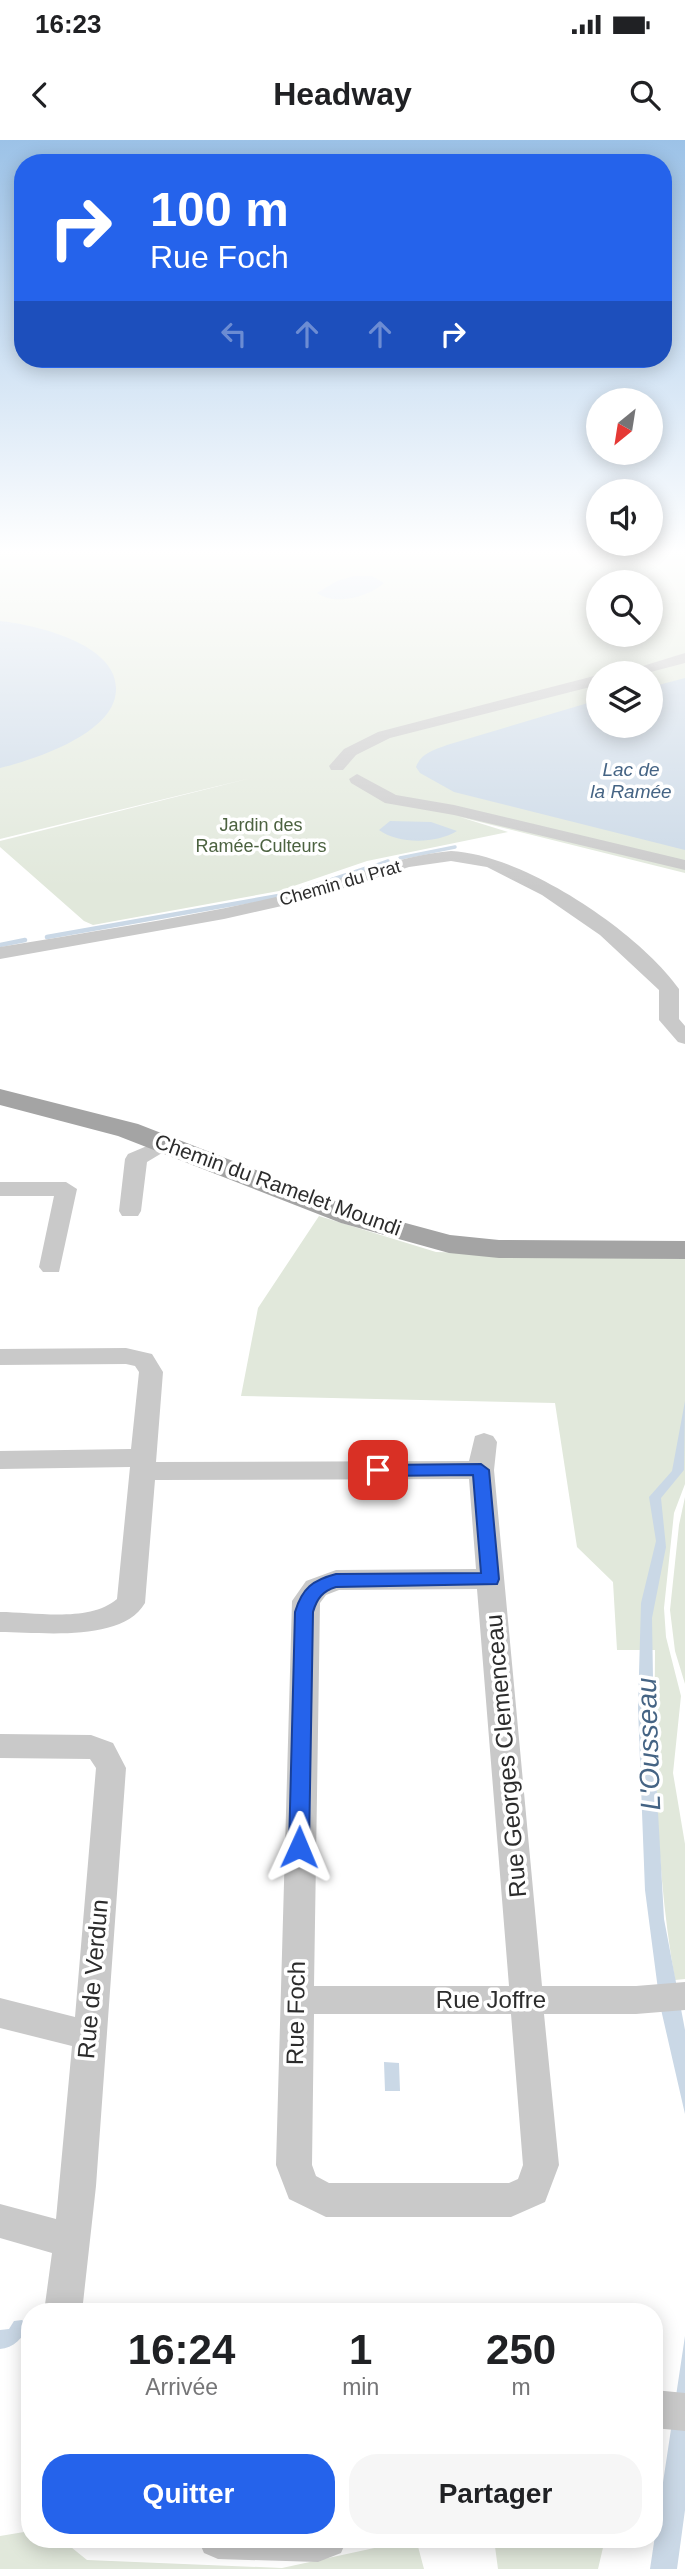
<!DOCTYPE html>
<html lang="fr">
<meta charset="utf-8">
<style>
body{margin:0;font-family:Arial,sans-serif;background:#f6f6f6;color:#202124;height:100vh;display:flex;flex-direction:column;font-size:26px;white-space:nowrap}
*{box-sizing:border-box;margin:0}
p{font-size:23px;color:#757577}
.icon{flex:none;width:38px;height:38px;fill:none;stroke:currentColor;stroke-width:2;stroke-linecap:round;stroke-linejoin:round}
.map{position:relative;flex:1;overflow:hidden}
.panel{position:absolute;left:21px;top:2163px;width:642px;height:245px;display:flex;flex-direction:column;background:#fff;border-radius:28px;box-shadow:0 4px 18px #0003}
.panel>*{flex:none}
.hud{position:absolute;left:14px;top:14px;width:658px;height:214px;border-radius:28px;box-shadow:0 4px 18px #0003;background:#2563eb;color:#fff;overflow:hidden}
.needle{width:46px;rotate:210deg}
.controls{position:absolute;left:586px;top:248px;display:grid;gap:14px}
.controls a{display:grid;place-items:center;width:77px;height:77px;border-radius:50%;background:#fff;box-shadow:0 4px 18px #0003;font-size:35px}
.pin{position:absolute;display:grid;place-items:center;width:60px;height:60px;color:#fff;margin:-30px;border-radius:14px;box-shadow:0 4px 10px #0006}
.me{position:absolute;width:77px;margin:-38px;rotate:1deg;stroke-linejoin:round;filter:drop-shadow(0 0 5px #0008)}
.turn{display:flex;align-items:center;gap:24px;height:147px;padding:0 21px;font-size:32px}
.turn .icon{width:91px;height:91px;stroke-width:2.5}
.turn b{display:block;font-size:49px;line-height:60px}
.lanes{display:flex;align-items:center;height:66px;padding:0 21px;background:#0003;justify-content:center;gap:35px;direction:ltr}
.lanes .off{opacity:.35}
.eta{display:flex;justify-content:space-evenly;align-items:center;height:119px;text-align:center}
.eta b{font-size:42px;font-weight:800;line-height:49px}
.action{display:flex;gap:14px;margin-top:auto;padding:14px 21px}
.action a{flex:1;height:80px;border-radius:28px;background:#2563eb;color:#fff;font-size:28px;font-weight:800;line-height:80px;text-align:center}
.action a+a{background:#f6f6f6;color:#202124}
.status{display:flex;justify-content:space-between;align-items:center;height:49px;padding:0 35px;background:#fff;direction:ltr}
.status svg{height:19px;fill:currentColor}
header{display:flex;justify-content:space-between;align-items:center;height:91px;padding:0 21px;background:#fff;font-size:32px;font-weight:800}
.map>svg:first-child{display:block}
.green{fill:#e1e8db;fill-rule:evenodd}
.water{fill:#cad8e6}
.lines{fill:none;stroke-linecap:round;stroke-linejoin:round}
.stream-far1{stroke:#cad8e6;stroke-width:3.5}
.stream{stroke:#cad8e6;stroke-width:4.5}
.minor{fill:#c9c9c9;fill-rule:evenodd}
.major{fill:#a4a4a4;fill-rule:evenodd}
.route{fill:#2563eb;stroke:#184099;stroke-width:2}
.labels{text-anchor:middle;stroke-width:7;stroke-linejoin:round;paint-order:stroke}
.far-park-label{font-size:18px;fill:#4c6240;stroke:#fff}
.far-street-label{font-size:18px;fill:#2c2c2c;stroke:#fff}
.far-water-label{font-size:19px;font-style:italic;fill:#456484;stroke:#fff}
.street-label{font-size:21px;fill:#2c2c2c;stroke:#fff}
.near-street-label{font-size:24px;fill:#2c2c2c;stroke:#fff}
.near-water-label{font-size:28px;font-style:italic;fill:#456484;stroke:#fff}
</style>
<div class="status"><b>16:23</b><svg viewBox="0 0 49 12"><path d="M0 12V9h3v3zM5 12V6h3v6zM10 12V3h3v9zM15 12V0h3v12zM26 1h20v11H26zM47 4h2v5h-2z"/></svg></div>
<header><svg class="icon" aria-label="back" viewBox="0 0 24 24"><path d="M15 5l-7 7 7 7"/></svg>Headway<svg class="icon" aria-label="search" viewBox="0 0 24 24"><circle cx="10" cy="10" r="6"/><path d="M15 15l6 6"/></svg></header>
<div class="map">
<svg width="685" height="2429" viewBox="0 0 685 2429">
<rect width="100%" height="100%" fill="#fff"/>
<path class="green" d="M0 408H685V733L460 677 508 692 367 721 279 751 93 785 84 781 0 707V701L251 638 0 699ZM598 443H651V495H598ZM598 534H651V586H598Z
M319 1076 436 1112 685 1119V1344L674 1373 664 1468 666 1497 681 1556 673 1633 685 1704V1839L675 1840C656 1731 654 1621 655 1510H617L613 1442 577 1407 555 1263 241 1256 258 1168Z
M685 1357V1544L675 1511 670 1470 679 1385Z
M30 2391V2399H61L87 2420 282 2428 416 2399 424 2429H0V2396Z
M494 2399H605L598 2429H498Z"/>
<path class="water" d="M354 436H372L384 443C369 457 335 466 317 453L337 441Z
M0 481C38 485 131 507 114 561 102 597 33 620 0 628Z
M685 538V710L454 652 420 633 416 627C421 613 434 610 447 605L598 560V586H651V547Z
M390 681 431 682 457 691C436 704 398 704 379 690Z
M685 1261 684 1330 661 1358 666 1407 652 1478 654 1600 664 1779 685 1890V1974L660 1865 645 1750 638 1568 641 1463 656 1401 649 1357 672 1331Z
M384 1922 399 1923 400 1951H385Z
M22 2180 28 2185C24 2198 13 2208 0 2209V2190L9 2189 14 2181Z
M685 2196V2370L677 2429H650Z"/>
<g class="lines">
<path class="stream-far1" d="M400 718 455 707
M366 729 388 721"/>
<path class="stream" d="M47 797 290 754 371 727
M0 805 25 800"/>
<path class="minor" d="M685 513V523L643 534H617Z
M598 535V545L390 598 356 615 343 630H331L329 626 344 609 378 592Z
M357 634 396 655 454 665 685 720V730L454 675 385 663 351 643 349 639Z
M451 711C522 714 638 791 679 849V879L685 886V904L678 902 659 880V850L600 795 542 755 487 727 451 721 409 727 304 761 224 779 0 819V807C95 791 191 777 285 755 341 741 393 716 451 711Z
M166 998 177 1004 147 1022 141 1071 138 1076H122L119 1071 125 1019 128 1014Z
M0 1042H66L77 1049 59 1132H43L39 1127 54 1056H0Z
M126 1208 152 1214 163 1232 156 1322 469 1321 475 1296 484 1293 493 1296 497 1302 494 1330 542 1846H636L685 1842V1870L636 1874H544L559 2025 545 2062 511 2077H326L289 2059 276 2025 292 1461 306 1441 336 1430 476 1429 469 1339 155 1340 145 1463C122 1503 40 1492 0 1492V1472C34 1472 89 1483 117 1459L130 1327 0 1329V1311L131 1309 139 1232 135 1226 126 1224 0 1225V1209ZM477 1449 509 1846H314L320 1463 326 1455 339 1450ZM314 1874H511L523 2025 518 2039 509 2043H329L316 2036 312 2025Z
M0 1594 91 1595 113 1603 126 1628 96 2046 82 2172H44L52 2113 0 2098V2064L56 2079 72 1906 0 1888V1858L75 1877 96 1628 90 1619 0 1618Z
M654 2250 685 2253V2291L654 2288Z
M198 2399H347L341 2413 318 2422 218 2419 204 2413Z"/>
<path class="major" d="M0 949 138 984 361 1071 450 1095 499 1100 685 1101V1119L499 1118 449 1113 341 1083 118 996 0 965Z"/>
</g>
<linearGradient id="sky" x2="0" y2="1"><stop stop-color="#9cc2e7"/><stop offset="0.55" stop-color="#fff"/><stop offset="1" stop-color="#fff" stop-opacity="0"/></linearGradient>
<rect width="685" height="748" fill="url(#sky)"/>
<path class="route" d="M481 1324 489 1330 499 1439 497 1444 336 1447C323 1451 317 1458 313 1472L309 1707 306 1713H292L289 1707 295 1472C302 1448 313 1440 336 1434L481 1433 473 1335 378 1336 370 1330 378 1325Z"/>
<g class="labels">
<g class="far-park-label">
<text x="261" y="691">Jardin des<tspan x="261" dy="21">Ramée-Culteurs</tspan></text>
</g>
<g class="far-street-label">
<text transform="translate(340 743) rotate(-16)" y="6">Chemin du Prat</text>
</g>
<g class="far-water-label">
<text x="631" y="636">Lac de<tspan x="631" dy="22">la Ramée</tspan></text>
</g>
<g class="street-label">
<text transform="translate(278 1045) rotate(20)" y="7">Chemin du Ramelet Moundi</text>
</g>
<g class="near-street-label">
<text transform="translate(506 1616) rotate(-95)" y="8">Rue Georges Clemenceau</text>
<text transform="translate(93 1839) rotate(-85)" y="8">Rue de Verdun</text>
<text x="491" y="1868">Rue Joffre</text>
<text transform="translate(296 1873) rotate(-89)" y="8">Rue Foch</text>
</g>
<g class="near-water-label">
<text transform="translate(648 1604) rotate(-92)" y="10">L'Ousseau</text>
</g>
</g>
</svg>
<div class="controls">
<a><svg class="needle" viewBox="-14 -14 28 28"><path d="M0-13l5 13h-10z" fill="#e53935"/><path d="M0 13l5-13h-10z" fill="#757577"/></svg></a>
<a><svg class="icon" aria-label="sound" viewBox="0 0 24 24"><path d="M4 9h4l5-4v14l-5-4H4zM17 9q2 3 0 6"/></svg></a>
<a><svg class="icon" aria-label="search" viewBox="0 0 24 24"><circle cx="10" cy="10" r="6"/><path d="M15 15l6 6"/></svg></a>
<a><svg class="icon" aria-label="layers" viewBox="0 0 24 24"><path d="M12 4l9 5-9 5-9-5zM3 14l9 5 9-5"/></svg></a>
</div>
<div class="pin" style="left:378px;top:1330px;background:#d93025"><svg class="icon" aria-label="arrive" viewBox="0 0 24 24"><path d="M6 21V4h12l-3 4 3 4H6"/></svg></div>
<svg class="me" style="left:299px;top:1707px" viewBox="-20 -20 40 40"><path d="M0-17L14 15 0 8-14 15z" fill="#2563eb" stroke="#fff" stroke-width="4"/></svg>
<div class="hud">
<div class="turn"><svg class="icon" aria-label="right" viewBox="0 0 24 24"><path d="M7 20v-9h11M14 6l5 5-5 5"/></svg><div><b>100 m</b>Rue Foch</div></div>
<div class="lanes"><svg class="icon off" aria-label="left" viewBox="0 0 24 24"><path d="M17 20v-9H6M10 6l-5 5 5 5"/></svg><svg class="icon off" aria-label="ahead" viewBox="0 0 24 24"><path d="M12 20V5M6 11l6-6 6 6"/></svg><svg class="icon off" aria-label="ahead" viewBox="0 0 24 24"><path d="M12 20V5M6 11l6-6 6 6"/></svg><svg class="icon" aria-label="right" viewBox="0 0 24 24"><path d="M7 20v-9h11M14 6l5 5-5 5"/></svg></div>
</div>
<section class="panel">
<div class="eta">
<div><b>16:24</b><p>Arrivée</p></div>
<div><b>1</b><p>min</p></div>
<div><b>250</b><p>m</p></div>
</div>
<div class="action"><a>Quitter</a><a>Partager</a></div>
</section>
</div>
